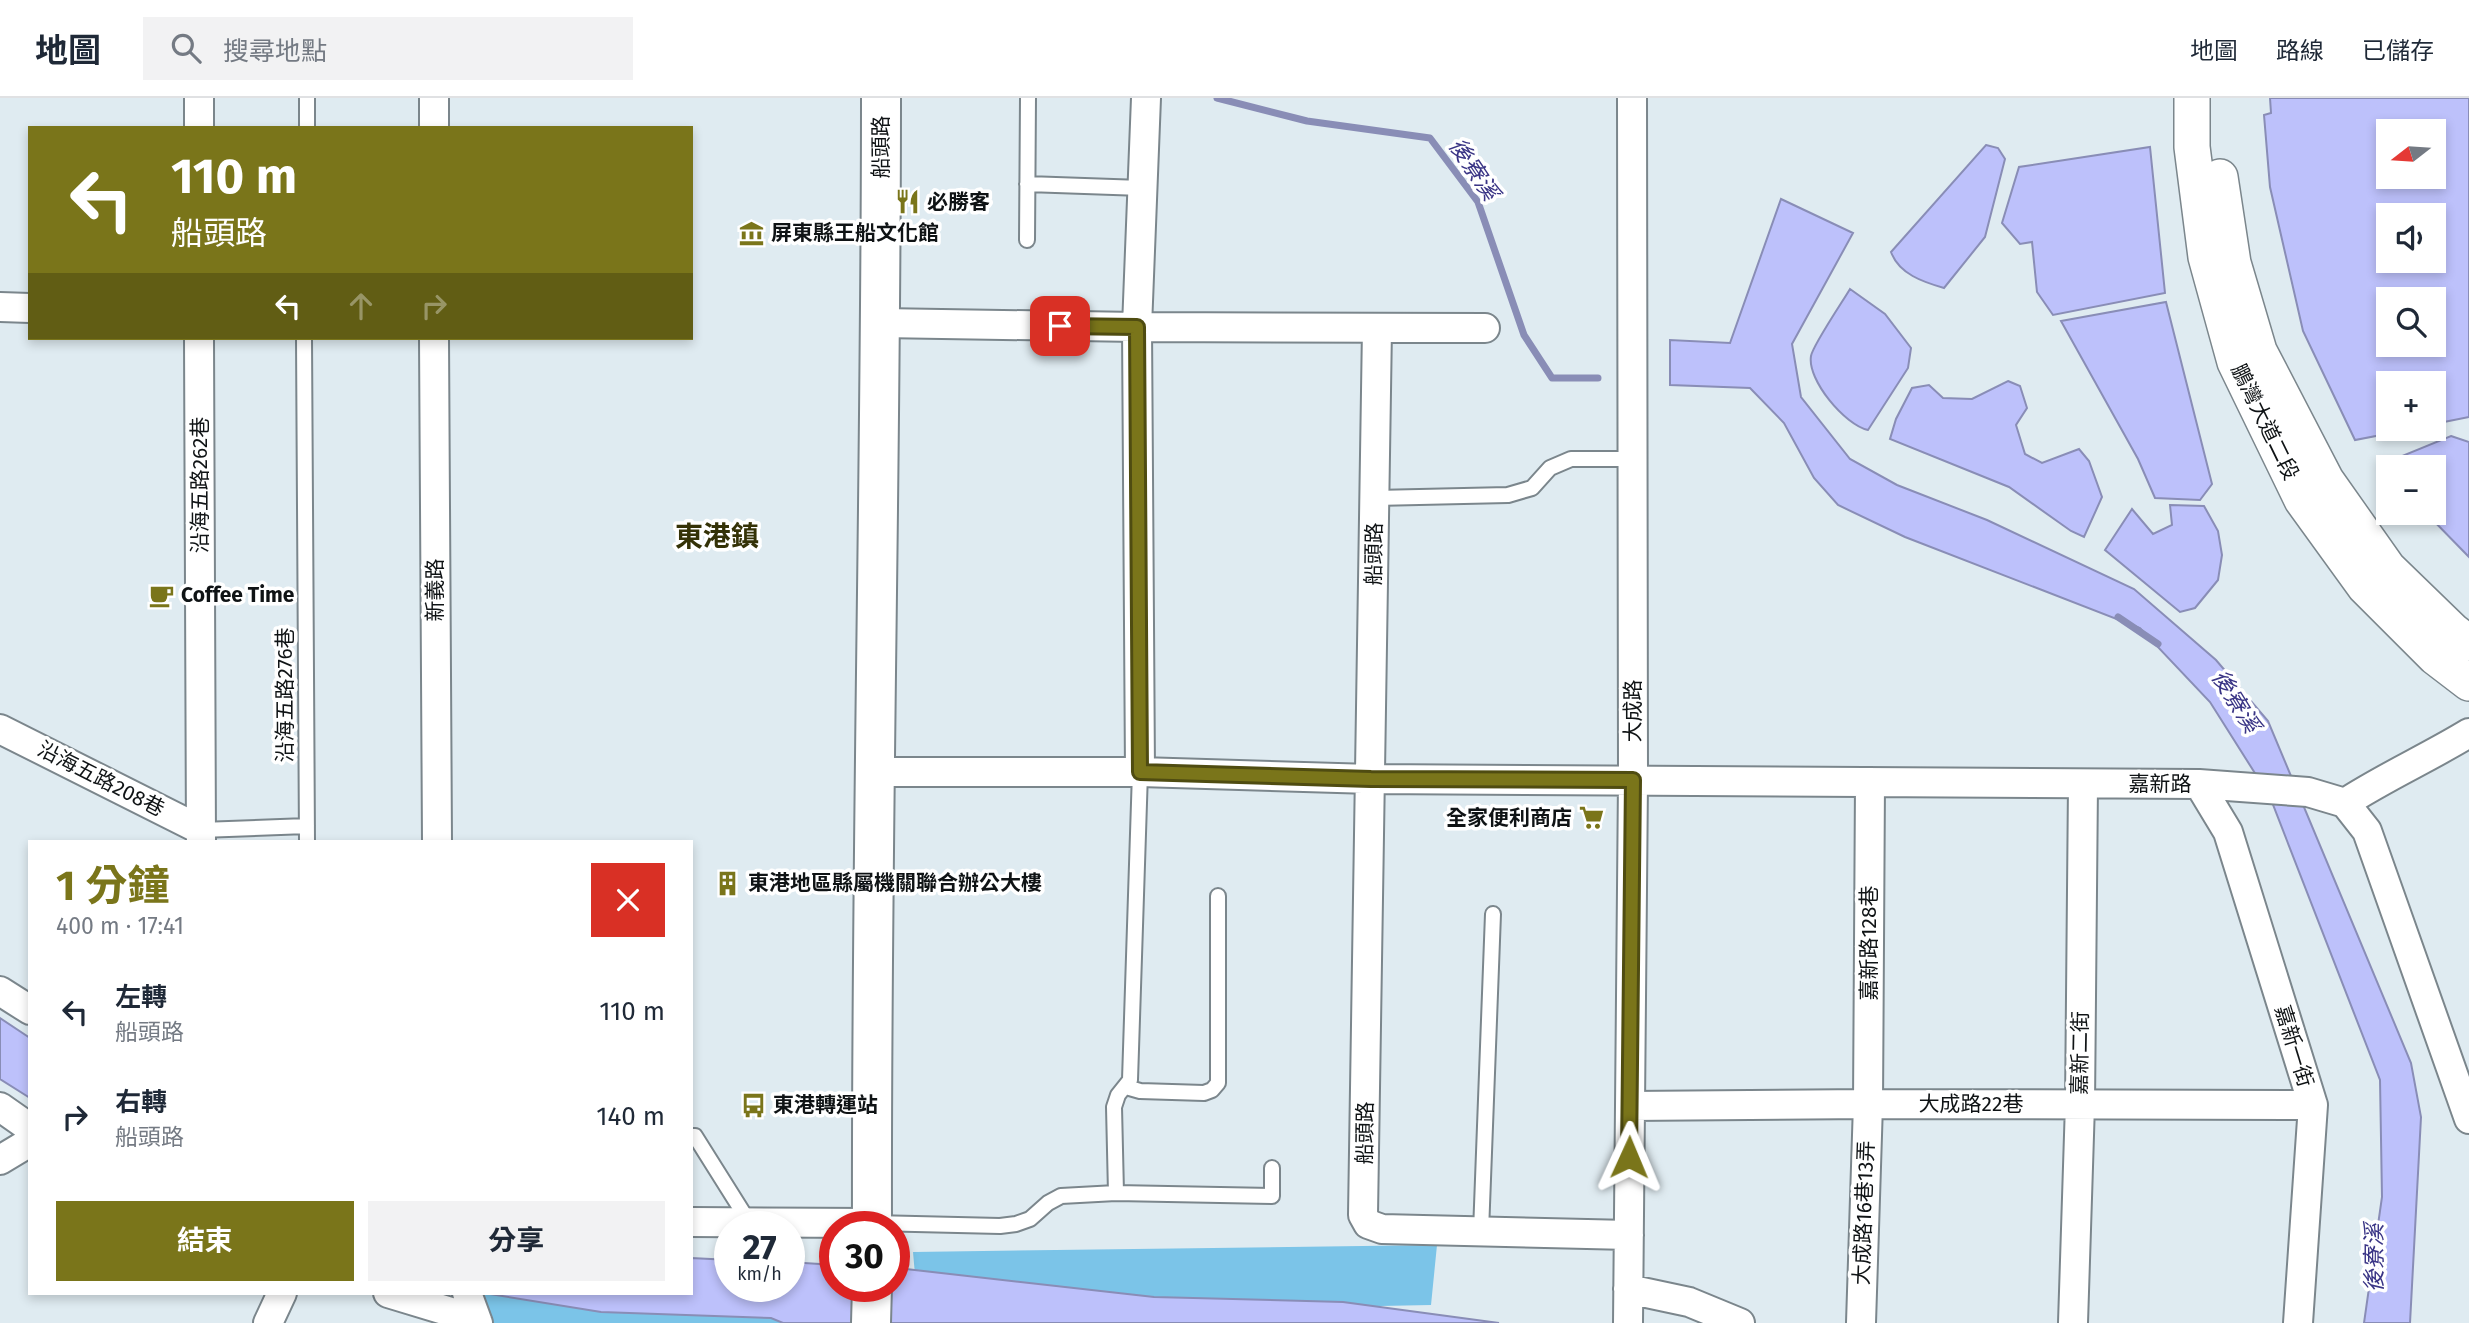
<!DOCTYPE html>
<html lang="zh-TW">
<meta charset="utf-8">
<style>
body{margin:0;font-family:"Fira Sans","Noto Sans TC",sans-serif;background:#f2f2f3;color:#1f2937;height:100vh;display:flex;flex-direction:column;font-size:26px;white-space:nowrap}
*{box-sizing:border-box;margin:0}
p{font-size:23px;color:#747a83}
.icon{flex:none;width:38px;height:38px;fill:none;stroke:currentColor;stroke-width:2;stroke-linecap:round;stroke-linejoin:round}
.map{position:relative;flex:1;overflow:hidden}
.details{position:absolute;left:28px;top:742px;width:665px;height:455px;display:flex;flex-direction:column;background:#fff;border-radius:0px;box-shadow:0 4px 10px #0003}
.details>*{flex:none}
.top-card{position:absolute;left:28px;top:28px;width:665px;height:214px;border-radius:0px;box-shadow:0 4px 10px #0003;background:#7a751a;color:#fff;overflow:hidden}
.needle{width:46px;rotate:253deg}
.fabs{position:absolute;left:2376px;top:21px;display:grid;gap:14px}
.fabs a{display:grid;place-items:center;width:70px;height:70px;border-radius:0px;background:#fff;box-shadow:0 4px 10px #0003;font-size:35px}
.speed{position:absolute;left:714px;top:1113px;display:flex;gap:14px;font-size:35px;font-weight:700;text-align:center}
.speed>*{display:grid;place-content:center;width:91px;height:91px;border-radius:50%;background:#fff;box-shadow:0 4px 10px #0003;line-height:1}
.speed small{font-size:18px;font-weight:400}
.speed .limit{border:10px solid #d22;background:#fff;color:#111}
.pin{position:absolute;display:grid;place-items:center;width:60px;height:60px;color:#fff;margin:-30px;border-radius:14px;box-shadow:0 4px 10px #0006}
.me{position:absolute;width:77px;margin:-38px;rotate:1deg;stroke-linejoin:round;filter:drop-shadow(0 0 5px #0008)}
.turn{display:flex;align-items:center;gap:24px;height:147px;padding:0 28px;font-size:32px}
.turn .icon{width:91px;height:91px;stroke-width:2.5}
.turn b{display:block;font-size:49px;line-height:60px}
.lanes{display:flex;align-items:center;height:66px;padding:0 28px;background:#0003;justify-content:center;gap:35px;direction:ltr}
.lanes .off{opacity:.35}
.round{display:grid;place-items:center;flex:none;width:74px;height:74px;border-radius:0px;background:#f2f2f3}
.summary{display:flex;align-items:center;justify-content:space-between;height:119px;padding:0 28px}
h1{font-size:42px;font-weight:700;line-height:52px;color:#7a751a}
.primary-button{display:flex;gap:14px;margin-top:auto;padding:14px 28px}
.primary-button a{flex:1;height:80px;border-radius:0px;background:#7a751a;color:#fff;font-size:28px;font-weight:700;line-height:80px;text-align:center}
.primary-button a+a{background:#f2f2f3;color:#1f2937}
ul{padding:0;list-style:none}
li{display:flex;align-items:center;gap:21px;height:105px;padding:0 28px}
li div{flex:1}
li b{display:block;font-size:26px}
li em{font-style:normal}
header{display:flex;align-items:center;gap:42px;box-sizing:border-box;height:98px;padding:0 35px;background:#fff;border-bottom:2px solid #e0e1e3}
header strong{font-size:33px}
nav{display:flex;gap:38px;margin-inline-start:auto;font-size:24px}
.search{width:490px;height:63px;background:#f2f2f3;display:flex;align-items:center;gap:18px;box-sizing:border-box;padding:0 24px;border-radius:0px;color:#747a83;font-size:26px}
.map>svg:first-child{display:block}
.green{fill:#7bc4e8}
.water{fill:#bdc1fb;stroke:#898db6;stroke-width:2;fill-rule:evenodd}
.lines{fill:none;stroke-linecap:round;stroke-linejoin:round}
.stream{stroke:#898db6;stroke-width:7}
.service-casing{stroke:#7b868c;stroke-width:18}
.minor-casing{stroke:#7b868c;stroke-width:32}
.tertiary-casing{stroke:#7b868c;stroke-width:38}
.secondary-casing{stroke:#7b868c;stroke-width:42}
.service{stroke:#fff;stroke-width:14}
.minor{stroke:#fff;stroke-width:28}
.tertiary{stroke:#fff;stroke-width:35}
.secondary{stroke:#fff;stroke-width:38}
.route-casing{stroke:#4f4c11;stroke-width:18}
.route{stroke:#7a751a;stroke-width:12}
.labels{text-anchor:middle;stroke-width:7;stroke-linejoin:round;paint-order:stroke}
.street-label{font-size:21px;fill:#0f1315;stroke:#fff}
.poi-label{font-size:21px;font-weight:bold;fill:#0f1315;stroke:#fff;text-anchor:start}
.water-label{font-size:23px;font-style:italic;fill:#393485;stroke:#fff}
.district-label{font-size:28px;font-weight:bold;fill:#343207;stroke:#fff}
</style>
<header>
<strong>地圖</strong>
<div class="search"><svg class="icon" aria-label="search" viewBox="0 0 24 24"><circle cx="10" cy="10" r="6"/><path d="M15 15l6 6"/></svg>搜尋地點</div>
<nav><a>地圖</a><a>路線</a><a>已儲存</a></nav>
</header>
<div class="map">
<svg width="2469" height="1225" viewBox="0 0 2469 1225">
<rect width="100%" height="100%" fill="#dfebf1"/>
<path class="green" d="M1437 1147 1431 1207 1329 1209 1130 1206 915 1177 913 1154Z
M475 1195H586L835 1225H487Z"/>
<path class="water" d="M2270 0H2469V319L2434 326V285H2389V331H2412L2355 342 2303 233 2270 89 2264 17 2271 15ZM2389 33H2434V79H2389ZM2434 117V163H2389V117ZM2434 201V247H2389V201Z
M1986 47 1998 50 2005 61 1985 139 1944 190C1923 184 1899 176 1891 154Z
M2150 49 2165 195 2053 217 2037 194 2032 144 2020 146 2002 125 2019 69Z
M1781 101 1853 135 1792 246 1801 299 1850 361 1897 387 1987 422 2134 491 2216 562 2268 623 2411 965 2421 1019 2410 1225H2364L2382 1099 2380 982 2270 699 2210 604 2140 530 1905 439 1838 407 1814 380 1784 325 1750 290 1670 287V242L1730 245Z
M1850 191 1885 216 1911 250 1908 270 1868 332C1845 327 1807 282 1811 258 1813 247 1843 203 1850 191Z
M2166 204 2212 386 2200 402 2155 400 2138 361 2061 223Z
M2008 283 2020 288 2027 310 2016 327 2025 356 2042 365 2079 351 2089 363 2102 399 2084 439 2071 433 2009 389 1890 341 1896 321 1912 290 1929 287 1943 300 1972 301Z
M2451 338 2469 344V459L2426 415H2434V369H2389V376L2380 367Z
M2170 407 2204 408 2218 433 2222 457 2218 482 2195 510 2180 514 2105 452 2132 411 2153 436 2172 427Z
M0 920 30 940V1000L0 981Z
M691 1160 730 1162V1188H789V1164L835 1167V1188H894V1169L897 1170 1154 1199 1343 1204 1499 1225H783L771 1220 601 1214 484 1195H691Z"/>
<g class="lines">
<path class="stream" d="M1217 0 1307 23 1430 40 1478 104 1524 237 1552 280H1598
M2118 519 2158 546"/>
<defs>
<path id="service" d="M307 30V0
M1027 86 1142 90
M1027 142 1028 0
M304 240 307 744
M1375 400 1508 397 1532 390 1550 370 1571 361H1632
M201 732 307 728
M1126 989 1140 993 1204 995 1212 992 1218 985V798
M691 1038H695L749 1124
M1116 1095 1114 1009 1118 997 1130 982 1140 674
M873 1125 1000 1128 1016 1126 1030 1121 1048 1105 1061 1098 1116 1095 1272 1098V1070
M1481 1134 1493 816"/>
<path id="minor" d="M199 30V0
M434 30V0
M0 209 30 210
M881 225 1137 229 1485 230
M1377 230 1363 1117 1368 1126 1382 1131 1629 1137
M199 240 201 744
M434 240 437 744
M0 631 201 732
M873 674H1140L1371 681 2199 686 2308 694 2345 705 2367 733 2469 1021
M1140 674 1137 229 1146 0
M2199 686 2228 734 2313 1007 2298 1225
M2345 705C2385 679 2428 660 2469 635
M0 893 30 912
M1630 1008 1868 1006 2313 1007
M0 1009 30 1030
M0 1062 30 1044
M691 1124 872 1125
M1628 1191 1689 1204 1740 1225
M388 1195 477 1222
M467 1195 478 1225
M268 1225 282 1195
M1628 1225 1633 682 1632 0
M1861 1225 1868 1006 1870 684
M2073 1225 2080 1006 2083 686"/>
<path id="tertiary" d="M2192 0V49L2206 159 2235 264 2302 402 2365 489 2435 559 2469 585
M2220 79 2233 165 2259 253 2326 382 2388 470 2453 533 2469 545"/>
<path id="secondary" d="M872 1129C871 752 881 376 881 0
M871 1225 872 1188"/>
</defs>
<use href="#service" class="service-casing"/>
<use href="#minor" class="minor-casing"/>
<use href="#tertiary" class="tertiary-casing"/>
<use href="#secondary" class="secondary-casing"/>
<use href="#service" class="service"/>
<use href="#minor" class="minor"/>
<use href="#tertiary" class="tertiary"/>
<use href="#secondary" class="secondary"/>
</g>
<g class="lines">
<defs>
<path id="route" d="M1060 228 1137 229 1140 674 1371 681 1633 682 1629 1059"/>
</defs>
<use href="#route" class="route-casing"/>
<use href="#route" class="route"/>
</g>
<defs>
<symbol id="restaurant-bare" viewBox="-9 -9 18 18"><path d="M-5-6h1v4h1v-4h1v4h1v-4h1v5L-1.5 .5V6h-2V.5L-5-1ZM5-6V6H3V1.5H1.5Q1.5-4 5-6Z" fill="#7a751a" stroke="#fff" stroke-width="2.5" paint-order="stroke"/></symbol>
<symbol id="museum-bare" viewBox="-9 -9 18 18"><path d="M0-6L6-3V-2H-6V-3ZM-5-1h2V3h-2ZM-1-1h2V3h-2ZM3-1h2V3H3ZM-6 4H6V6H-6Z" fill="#7a751a" stroke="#fff" stroke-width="2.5" paint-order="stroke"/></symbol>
<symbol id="cafe-bare" viewBox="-9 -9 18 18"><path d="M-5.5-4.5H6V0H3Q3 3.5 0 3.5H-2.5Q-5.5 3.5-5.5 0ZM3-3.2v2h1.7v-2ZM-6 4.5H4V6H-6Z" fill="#7a751a" stroke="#fff" stroke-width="2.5" paint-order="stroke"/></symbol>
<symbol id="supermarket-bare" viewBox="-9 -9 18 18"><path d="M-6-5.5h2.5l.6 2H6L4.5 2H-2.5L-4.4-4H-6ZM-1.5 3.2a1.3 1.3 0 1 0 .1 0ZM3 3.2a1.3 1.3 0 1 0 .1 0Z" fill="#7a751a" stroke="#fff" stroke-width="2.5" paint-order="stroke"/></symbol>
<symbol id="building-bare" viewBox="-9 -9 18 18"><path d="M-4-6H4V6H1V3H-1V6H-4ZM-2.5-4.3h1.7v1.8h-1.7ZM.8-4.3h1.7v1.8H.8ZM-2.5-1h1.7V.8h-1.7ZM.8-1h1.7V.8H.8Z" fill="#7a751a" stroke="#fff" stroke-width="2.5" paint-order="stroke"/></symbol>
<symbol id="bus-bare" viewBox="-9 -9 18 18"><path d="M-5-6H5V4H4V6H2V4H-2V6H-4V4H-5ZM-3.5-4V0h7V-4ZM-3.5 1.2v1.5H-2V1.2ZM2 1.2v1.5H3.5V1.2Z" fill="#7a751a" stroke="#fff" stroke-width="2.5" paint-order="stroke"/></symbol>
</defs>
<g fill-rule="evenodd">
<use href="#restaurant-bare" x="890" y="86" width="35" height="35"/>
<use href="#museum-bare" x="734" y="118" width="35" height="35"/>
<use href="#cafe-bare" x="144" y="480" width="35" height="35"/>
<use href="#supermarket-bare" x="1574" y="702" width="35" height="35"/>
<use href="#building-bare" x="710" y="768" width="35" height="35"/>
<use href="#bus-bare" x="736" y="990" width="35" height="35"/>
</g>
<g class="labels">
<g class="street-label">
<text transform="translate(881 49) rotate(-90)" y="7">船頭路</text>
<text transform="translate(2265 324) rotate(64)" y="7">鵬灣大道二段</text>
<text transform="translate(200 387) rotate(-90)" y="7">沿海五路262巷</text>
<text transform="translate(1374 456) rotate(-89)" y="7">船頭路</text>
<text transform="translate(435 492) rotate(-90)" y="7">新義路</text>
<text transform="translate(285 597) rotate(-90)" y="7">沿海五路276巷</text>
<text transform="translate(1633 613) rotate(-90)" y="7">大成路</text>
<text transform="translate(101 681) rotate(27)" y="7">沿海五路208巷</text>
<text x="2160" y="693">嘉新路</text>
<text transform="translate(1869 845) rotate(-90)" y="7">嘉新路128巷</text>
<text transform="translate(2294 948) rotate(73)" y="7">嘉新一街</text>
<text transform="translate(2080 955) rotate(-89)" y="7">嘉新二街</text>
<text x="1971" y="1013">大成路22巷</text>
<text transform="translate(1365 1035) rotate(-89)" y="7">船頭路</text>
<text transform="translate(1864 1115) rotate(-88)" y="7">大成路16巷13弄</text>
</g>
<g class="poi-label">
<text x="927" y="111">必勝客</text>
<text x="771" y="142">屏東縣王船文化館</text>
<text x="181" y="504">Coffee Time</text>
<text x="1572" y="727" text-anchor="end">全家便利商店</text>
<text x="748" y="792">東港地區縣屬機關聯合辦公大樓</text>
<text x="773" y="1014">東港轉運站</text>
</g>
<g class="water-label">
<text transform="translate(1474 71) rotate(56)" y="8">後寮溪</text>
<text transform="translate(2236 603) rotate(58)" y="8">後寮溪</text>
<text transform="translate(2374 1160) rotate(-90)" y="8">後寮溪</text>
</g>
<g class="district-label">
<text x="717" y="448">東港鎮</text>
</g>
</g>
</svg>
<div class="fabs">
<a><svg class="needle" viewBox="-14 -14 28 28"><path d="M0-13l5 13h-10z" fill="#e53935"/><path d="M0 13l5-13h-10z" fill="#747a83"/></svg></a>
<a><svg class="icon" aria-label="sound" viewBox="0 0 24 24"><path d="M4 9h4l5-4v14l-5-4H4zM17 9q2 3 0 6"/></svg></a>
<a><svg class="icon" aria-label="search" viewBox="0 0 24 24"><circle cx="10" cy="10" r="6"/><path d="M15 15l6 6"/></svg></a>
<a>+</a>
<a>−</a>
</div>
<div class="speed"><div>27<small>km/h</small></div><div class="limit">30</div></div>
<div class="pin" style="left:1060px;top:228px;background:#d93025"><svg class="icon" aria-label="arrive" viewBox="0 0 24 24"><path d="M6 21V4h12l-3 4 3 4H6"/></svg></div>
<svg class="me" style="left:1629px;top:1059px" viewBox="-20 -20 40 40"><path d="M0-17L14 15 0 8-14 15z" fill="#7a751a" stroke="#fff" stroke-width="4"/></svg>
<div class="top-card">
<div class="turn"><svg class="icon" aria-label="left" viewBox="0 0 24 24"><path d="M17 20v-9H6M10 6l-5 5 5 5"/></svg><div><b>110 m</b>船頭路</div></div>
<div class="lanes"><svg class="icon" aria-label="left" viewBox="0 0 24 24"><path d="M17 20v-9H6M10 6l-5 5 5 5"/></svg><svg class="icon off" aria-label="ahead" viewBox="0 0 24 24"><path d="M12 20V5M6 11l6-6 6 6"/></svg><svg class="icon off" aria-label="right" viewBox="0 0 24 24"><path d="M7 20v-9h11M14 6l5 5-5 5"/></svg></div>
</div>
<section class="details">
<div class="summary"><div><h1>1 分鐘</h1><p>400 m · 17:41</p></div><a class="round" style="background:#d93025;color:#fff"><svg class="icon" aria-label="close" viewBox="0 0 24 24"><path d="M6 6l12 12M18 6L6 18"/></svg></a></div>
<ul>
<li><svg class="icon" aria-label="left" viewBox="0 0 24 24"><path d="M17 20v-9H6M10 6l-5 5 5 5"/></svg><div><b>左轉</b><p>船頭路</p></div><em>110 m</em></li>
<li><svg class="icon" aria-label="right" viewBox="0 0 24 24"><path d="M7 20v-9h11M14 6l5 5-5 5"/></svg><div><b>右轉</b><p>船頭路</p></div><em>140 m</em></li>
</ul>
<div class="primary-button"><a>結束</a><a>分享</a></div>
</section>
</div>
